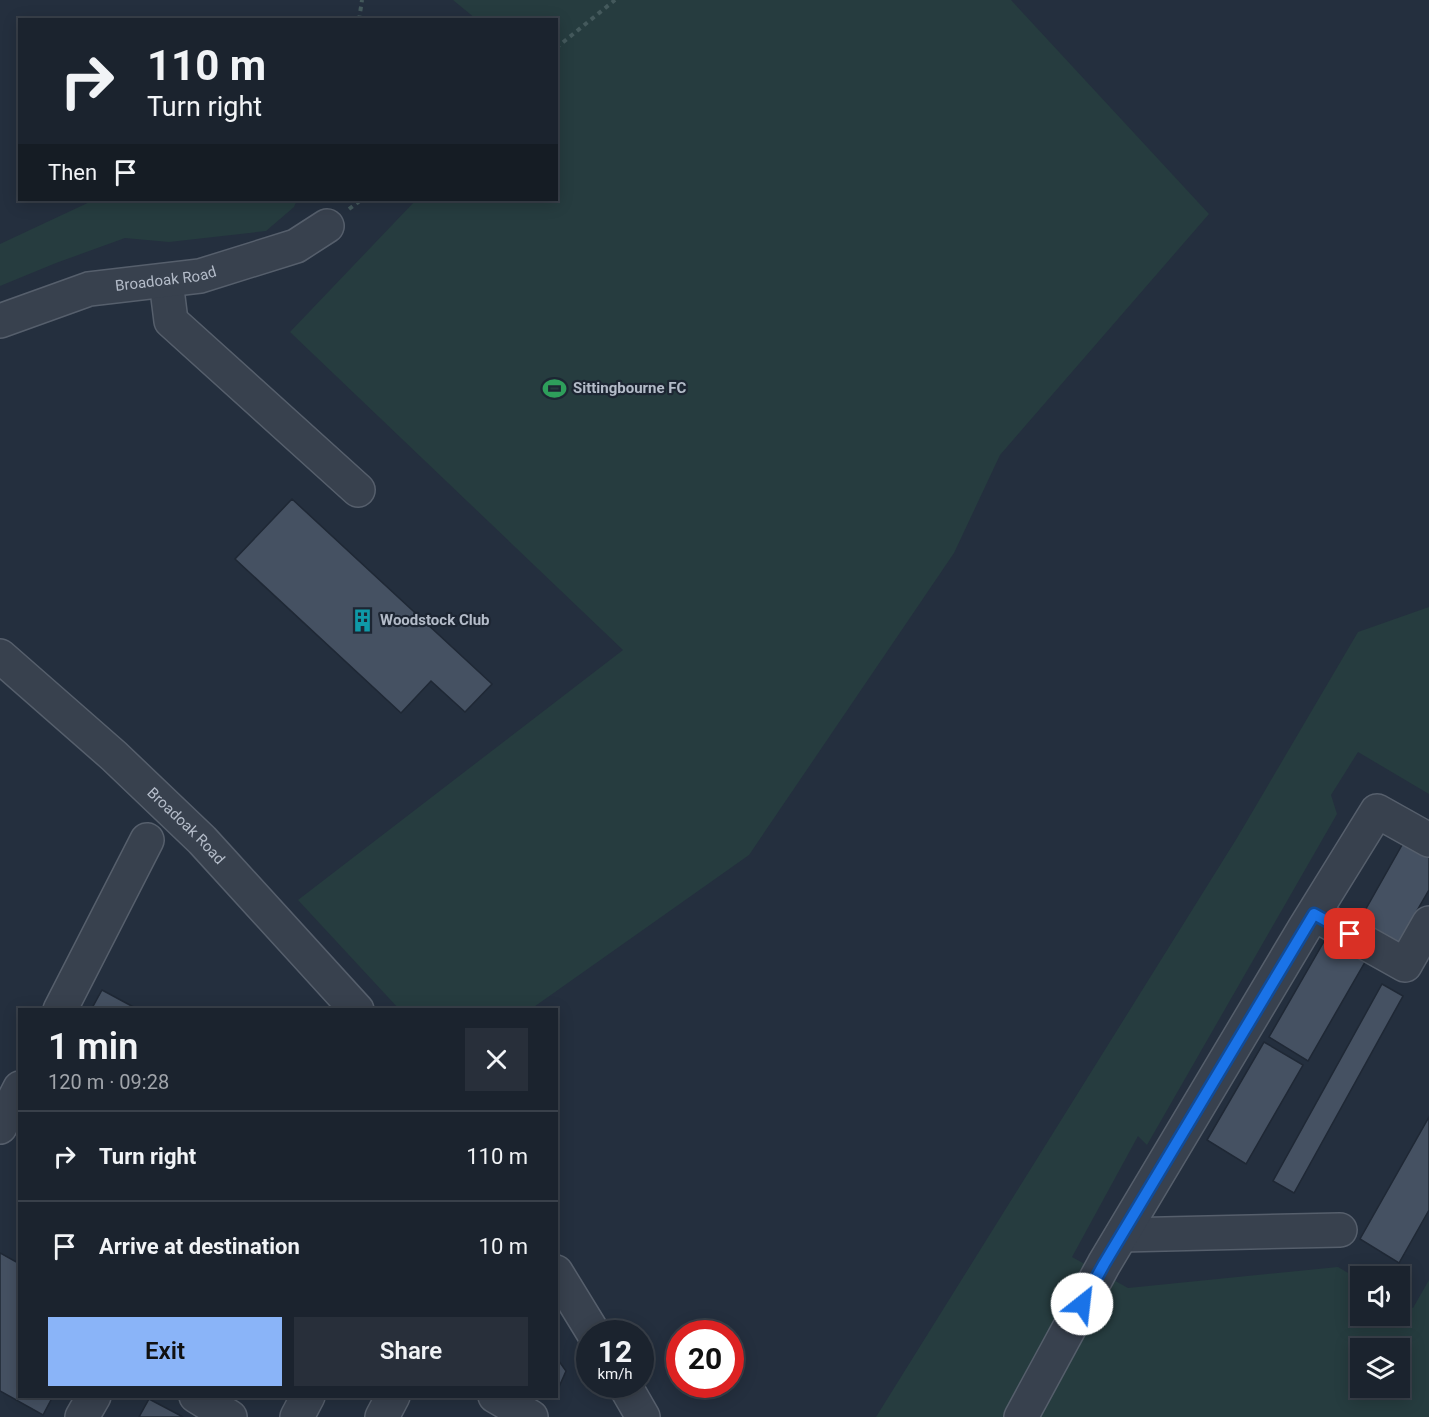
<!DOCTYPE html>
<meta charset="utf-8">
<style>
body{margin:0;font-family:Roboto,sans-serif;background:#282f3a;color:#f1f3f6;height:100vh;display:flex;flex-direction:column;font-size:22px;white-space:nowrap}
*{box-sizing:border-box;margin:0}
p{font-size:20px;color:#a0a4aa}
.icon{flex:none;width:33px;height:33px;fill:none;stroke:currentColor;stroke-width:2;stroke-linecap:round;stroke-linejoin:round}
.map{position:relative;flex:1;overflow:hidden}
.sheet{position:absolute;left:18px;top:1008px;width:540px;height:390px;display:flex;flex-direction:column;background:#1b232e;border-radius:0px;box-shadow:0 3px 15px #0003,0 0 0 2px #39404a}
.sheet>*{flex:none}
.hud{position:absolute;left:18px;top:18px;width:540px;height:183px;border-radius:0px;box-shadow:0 3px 15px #0003,0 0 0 2px #39404a;background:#1b232e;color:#f1f3f6;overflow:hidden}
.buttons{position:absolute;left:1350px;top:1266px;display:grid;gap:12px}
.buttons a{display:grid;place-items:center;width:60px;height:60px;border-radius:0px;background:#1b232e;box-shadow:0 3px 15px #0003,0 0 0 2px #39404a;font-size:30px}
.speed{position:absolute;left:576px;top:1320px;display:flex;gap:12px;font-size:30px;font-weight:700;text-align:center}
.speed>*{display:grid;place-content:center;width:78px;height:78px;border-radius:50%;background:#1b232e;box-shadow:0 3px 15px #0003,0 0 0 2px #39404a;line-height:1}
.speed small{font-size:15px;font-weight:400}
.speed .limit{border:9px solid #d22;background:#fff;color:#111}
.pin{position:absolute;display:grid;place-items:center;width:51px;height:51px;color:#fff;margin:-26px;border-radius:12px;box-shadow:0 3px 9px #0006}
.me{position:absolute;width:66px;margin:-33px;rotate:29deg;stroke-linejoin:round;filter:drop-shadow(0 0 4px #0008)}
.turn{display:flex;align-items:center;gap:21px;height:126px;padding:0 30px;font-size:27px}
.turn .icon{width:78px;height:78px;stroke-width:2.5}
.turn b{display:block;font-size:42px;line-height:51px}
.then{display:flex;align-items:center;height:57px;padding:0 30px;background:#0003;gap:12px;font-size:22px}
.round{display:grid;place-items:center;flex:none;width:63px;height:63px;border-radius:0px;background:#282f3a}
.overview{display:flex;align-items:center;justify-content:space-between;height:102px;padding:0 30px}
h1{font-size:36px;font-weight:600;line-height:45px}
.cta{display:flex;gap:12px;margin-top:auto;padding:12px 30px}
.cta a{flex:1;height:69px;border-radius:0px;background:#8ab4f8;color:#111;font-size:24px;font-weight:600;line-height:69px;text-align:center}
.cta a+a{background:#282f3a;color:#f1f3f6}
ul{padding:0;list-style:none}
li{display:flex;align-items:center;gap:18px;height:90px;padding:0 30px;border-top:2px solid #39404a}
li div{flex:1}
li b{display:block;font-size:22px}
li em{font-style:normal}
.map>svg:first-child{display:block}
.green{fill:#263c3f;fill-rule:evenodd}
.building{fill:#455162;stroke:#1f2835;stroke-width:1.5}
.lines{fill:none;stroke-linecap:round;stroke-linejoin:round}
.minor-casing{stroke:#565f6c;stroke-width:36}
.path{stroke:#44595c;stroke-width:4;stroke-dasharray:4.5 4.5;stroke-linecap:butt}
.minor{stroke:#38414e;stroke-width:33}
.route-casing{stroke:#114b97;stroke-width:15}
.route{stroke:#1a73e8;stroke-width:10}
.labels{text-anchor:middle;stroke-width:4.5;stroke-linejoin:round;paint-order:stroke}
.street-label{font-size:15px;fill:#b4bcc9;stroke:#1d2633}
.poi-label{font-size:15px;font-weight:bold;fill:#b4bcc9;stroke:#1d2633;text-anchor:start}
</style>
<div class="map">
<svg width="1429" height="1417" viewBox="0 0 1429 1417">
<rect width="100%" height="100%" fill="#242f3e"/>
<path class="green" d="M453 0H1011L1209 214 1000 455 954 553 749 855 531 1009H399L298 900 623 650 290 332 416 200H556V20L476 19Z
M94 200H297L294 207 266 231 169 242 125 238 56 263 0 286V244Z
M1429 607V794L1358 752 1331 795 1337 814 1147 1145 1138 1136 1072 1257 1128 1288 1338 1267 1360 1280V1316H1400V1301L1413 1308 1429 1280V1417H876L1237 838 1358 632ZM1360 1348H1400V1388H1360Z"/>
<path class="building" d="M292 499 492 684 465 712 431 681 401 713 235 559Z
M1406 838 1429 851V890L1396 947 1358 923Z
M1326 938 1365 962 1308 1061 1269 1037Z
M1382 984 1403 996 1294 1193 1273 1181Z
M102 990 139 1010H91Z
M1264 1042 1303 1065 1246 1164 1207 1140Z
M1429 1117V1210L1399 1263 1360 1239Z
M0 1253 20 1264V1396H53L43 1415 0 1391Z
M556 1357 566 1371 558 1389 556 1388Z
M149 1399 183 1417H139Z"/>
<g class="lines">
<defs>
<g id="minor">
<path d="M166 281 171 321 358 490"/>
<path id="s1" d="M0 321 89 289 200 276 296 246 327 226"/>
<path id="s2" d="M0 656 114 756 202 840 357 1010"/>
<path d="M1314 914 1405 965 1429 923"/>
<path d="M60 1010 147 840"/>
<path d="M0 1127 20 1088"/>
<path d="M1122 1235 1340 1230"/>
<path d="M556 1272 594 1334"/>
<path d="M624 1384 643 1417"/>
<path d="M196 1396 230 1417"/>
<path d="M495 1396 531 1417"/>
<path d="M82 1417 94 1396"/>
<path d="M297 1417 308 1396"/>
<path d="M382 1417 393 1396"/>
<path d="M1021 1417 1104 1264 1304 929 1377 811 1429 840"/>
</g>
</defs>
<use href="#minor" class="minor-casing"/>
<path class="path" d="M359 20 362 0
M556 48 615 0
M349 209 361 200"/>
<use href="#minor" class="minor"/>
</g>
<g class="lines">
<defs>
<path id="route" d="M1082 1304 1104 1264 1314 914 1350 934"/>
</defs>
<use href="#route" class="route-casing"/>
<use href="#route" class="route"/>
</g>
<defs>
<symbol id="stadium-bare" viewBox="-9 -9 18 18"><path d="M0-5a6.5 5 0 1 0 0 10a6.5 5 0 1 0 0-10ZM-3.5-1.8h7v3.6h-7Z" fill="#2e9e5b" stroke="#1d2633" stroke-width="2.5" paint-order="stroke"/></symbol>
<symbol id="building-bare" viewBox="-9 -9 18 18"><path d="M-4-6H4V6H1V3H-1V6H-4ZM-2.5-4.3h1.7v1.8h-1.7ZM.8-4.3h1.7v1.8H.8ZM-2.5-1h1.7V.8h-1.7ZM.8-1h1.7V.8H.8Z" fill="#0f9aa8" stroke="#1d2633" stroke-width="2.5" paint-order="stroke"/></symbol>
</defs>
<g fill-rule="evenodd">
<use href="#stadium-bare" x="538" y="372" width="33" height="33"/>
<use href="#building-bare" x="346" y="604" width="33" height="33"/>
</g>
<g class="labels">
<g class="street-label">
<text dy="5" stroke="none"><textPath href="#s1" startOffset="172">Broadoak Road</textPath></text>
<text dy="5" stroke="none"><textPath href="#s2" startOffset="252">Broadoak Road</textPath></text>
</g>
<g class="poi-label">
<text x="573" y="393">Sittingbourne FC</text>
<text x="380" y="625">Woodstock Club</text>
</g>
</g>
</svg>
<div class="buttons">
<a><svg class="icon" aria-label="sound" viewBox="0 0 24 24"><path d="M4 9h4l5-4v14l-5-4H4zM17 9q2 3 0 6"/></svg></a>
<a><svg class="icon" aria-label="layers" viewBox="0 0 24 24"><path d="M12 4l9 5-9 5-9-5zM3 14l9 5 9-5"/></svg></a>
</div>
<div class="speed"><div>12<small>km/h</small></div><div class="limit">20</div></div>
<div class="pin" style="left:1350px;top:934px;background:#d93025"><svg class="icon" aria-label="arrive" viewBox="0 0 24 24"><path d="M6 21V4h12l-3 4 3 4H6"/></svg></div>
<svg class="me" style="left:1082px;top:1304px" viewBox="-20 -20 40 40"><circle r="19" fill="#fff"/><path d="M0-13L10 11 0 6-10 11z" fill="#1a73e8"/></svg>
<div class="hud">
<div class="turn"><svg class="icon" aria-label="right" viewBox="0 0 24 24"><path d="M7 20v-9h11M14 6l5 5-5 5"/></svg><div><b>110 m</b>Turn right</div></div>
<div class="then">Then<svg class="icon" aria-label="arrive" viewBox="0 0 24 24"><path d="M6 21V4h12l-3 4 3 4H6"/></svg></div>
</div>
<section class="sheet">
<div class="overview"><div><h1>1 min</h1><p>120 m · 09:28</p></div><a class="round"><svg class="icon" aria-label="close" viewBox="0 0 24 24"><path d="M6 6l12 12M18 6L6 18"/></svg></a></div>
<ul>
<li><svg class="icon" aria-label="right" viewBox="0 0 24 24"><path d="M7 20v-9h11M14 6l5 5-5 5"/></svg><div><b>Turn right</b></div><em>110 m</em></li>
<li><svg class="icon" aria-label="arrive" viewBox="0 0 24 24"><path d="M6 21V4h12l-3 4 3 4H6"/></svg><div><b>Arrive at destination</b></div><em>10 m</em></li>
</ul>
<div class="cta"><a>Exit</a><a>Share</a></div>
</section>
</div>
